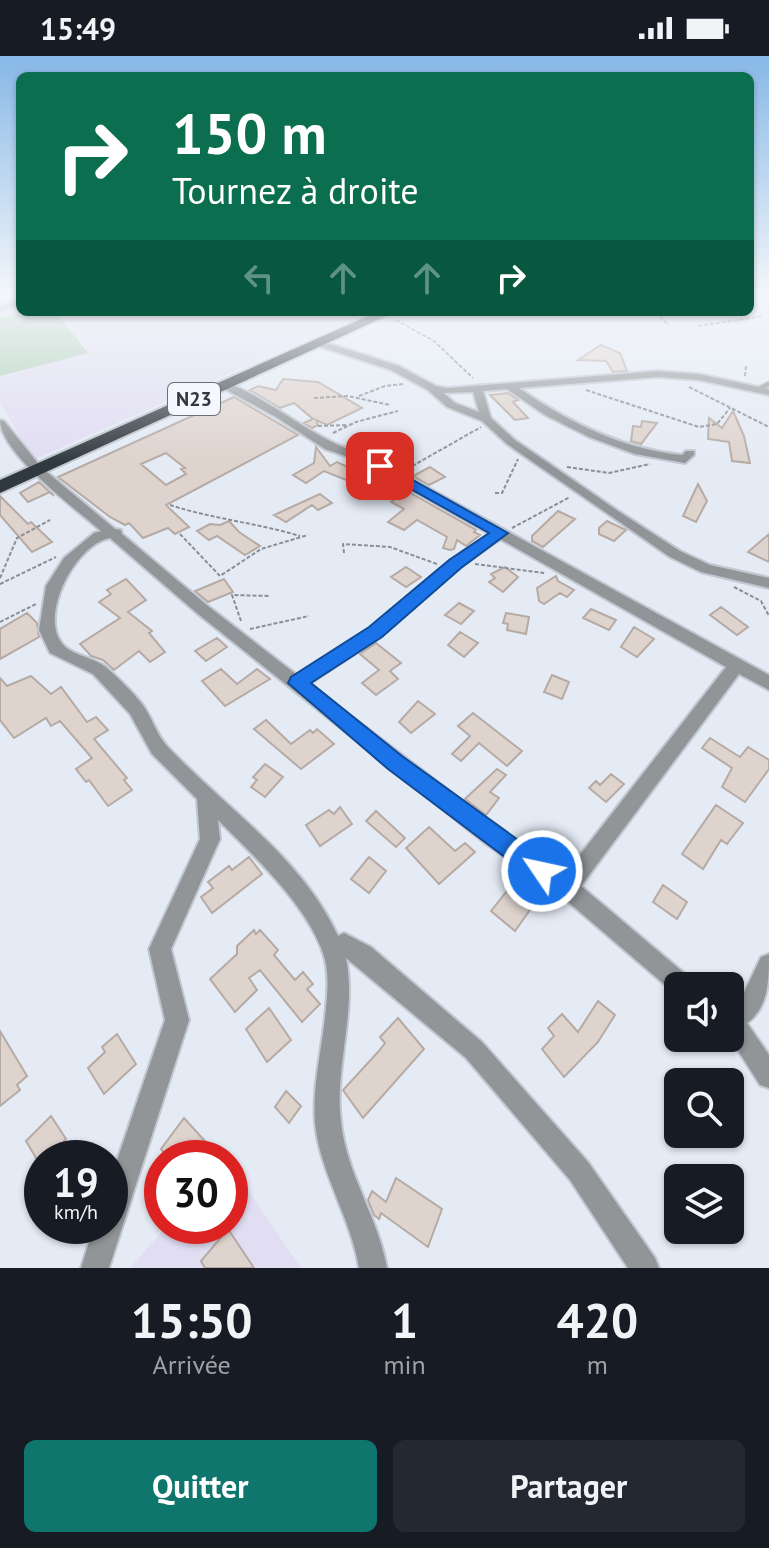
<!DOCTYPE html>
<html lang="fr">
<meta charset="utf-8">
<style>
body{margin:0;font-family:"PT Sans",sans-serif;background:#242831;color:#f1f3f6;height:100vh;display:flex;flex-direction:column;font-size:30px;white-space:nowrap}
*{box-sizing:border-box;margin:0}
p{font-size:26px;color:#9ea1a6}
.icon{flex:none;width:44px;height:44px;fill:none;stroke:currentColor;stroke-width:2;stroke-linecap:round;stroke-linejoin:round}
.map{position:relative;height:1212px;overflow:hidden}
.details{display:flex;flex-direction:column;background:#171b24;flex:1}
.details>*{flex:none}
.guide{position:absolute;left:16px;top:16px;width:738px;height:244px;border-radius:12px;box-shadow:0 2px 6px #0004;background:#0b6e4f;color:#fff;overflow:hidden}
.tools{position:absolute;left:664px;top:916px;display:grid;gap:16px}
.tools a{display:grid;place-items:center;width:80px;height:80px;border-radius:12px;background:#171b24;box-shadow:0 2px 6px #0004;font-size:40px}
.speed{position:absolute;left:24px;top:1084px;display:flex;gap:16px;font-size:40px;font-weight:700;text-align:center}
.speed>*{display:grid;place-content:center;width:104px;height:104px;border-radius:50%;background:#171b24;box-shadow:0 2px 6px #0004;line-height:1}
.speed small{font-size:20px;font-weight:400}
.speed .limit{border:12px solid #d22;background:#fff;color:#111}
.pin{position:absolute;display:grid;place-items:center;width:68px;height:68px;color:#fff;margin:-34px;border-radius:16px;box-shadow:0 4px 12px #0006}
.me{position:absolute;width:88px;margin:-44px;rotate:304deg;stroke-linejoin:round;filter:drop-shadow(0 0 6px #0008)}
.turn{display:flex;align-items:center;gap:28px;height:168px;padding:0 24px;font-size:36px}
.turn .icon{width:104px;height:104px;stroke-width:2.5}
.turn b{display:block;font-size:56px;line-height:68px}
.lanes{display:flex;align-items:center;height:76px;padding:0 24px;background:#0003;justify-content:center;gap:40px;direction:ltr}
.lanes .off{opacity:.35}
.eta{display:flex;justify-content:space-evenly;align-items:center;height:136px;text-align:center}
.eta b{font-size:48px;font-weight:700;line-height:56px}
.action{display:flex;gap:16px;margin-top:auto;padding:16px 24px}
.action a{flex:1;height:92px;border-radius:12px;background:#0f766e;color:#fff;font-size:32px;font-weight:700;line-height:92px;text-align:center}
.action a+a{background:#242831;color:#f1f3f6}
.status{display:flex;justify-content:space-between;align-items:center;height:56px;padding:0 40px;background:#171b24;direction:ltr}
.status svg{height:22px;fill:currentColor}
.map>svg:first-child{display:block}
.education{fill:#e1ddf3}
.green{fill:#aaccb2}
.building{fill:#ded3cd;stroke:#b6aaa5;stroke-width:2;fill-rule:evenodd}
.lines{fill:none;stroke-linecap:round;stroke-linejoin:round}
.lane-casing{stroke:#c1c7d0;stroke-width:7}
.street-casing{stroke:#c1c7d0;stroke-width:4}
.highway-casing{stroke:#c1c7d0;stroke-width:4}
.path{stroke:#8a8f96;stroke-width:2;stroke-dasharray:4 2;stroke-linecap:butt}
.lane{stroke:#919598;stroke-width:5}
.street{fill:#919598;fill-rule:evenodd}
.highway{fill:#30393f;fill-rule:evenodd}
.route{fill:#1a73e8;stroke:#114b97;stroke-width:2}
.labels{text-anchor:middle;stroke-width:8;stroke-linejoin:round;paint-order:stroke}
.shield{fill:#f4f8fe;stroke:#6d7075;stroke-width:2}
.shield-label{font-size:20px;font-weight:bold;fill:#33363a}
</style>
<div class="status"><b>15:49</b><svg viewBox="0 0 49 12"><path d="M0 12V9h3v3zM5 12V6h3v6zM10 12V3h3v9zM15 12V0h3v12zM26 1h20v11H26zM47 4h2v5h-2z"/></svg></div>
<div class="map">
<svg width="769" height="1212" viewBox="0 0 769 1212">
<rect width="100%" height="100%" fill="#e4ebf5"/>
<path class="education" d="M0 238H20V256H370L33 404 0 346Z
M230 1108 301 1212H130L167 1170H230Z"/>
<path class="green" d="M24 256H55L88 297 0 320V262Z"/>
<path class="building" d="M601 289 620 297 627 315 613 316 606 305 578 304Z
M283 323 318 326 362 352 327 369 316 364 318 369 312 372 304 367 313 363 294 347 280 352 250 334 258 330 276 334Z
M508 337 518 344 513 346 528 362 515 364 490 339Z
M234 341 298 379 166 449 189 471 175 478 168 472 143 482 129 467 125 469 110 461 58 421ZM166 397 185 412 181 413 186 418 166 429 141 408Z
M733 355 744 380 750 407 732 405 729 386 708 383 709 362 722 372Z
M642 365 657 367 641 388 631 385 633 370 641 371Z
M316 391 330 410 337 406 350 412 358 407 380 420 364 431 324 415 306 427 293 419 314 407Z
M430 411 445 421 429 429 413 420Z
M39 426 54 440 50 436 28 446 20 437Z
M698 428 707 445 696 466 683 460Z
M407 435 476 474 474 476 480 479 466 490 457 484 454 493 450 494 443 492 447 481 417 464 404 474 388 466 404 453 391 446Z
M320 438 332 447 318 454 312 449 286 466 274 459Z
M0 440 28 468 31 466 52 486 32 496 0 459Z
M558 455 575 463 543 491 532 485V480Z
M229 465 239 476 260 490 245 499 217 480 209 484 197 475 210 468 220 469Z
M607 465 626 474 614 485 599 478V472Z
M769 478V506L748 496Z
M406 511 421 521 406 531 391 521Z
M505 511 518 521 503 536 489 526 495 522 491 518Z
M556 520 558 525 574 534 567 541 560 537 544 548 539 545 537 532Z
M126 523 146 544 128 556 152 575 149 577 165 596 150 606 139 595 114 614 103 604 91 600 80 588 120 562 99 546 111 538 107 534Z
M224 523 233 536 208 546 195 535Z
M459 547 474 555 461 568 445 559Z
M721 551 748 571 737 579 710 559Z
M591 553 616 564 609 574 583 562Z
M27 557 37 567 39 581 0 603V573Z
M506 557 529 561 526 578 507 574 508 568 503 567Z
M634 571 654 583 637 601 621 591Z
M460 576 478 587 464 601 448 589Z
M217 582 227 591 206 605 195 595Z
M376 587 401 607 390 615 398 623 376 639 362 627 379 614 360 598Z
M221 613 237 628 257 613 270 623 225 650 202 625Z
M552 619 569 626 562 643 544 636Z
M31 620 51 638 61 631 87 666 96 661 108 674 94 683 127 722 124 724 132 734 108 750 89 724 86 726 76 713 92 702 60 665 51 670 46 662 14 682 0 664V622L7 630Z
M418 645 435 658 411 677 399 666Z
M473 657 522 695 507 710 479 687 461 705 452 698 470 680 458 670Z
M266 664 291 688 310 674 313 677 317 673 334 688 301 713 254 673Z
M710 682 740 701 748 691 769 704V713L745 746 722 731 732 712 702 692Z
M265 708 283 721 265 741 251 731 257 724 253 721Z
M497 713 506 719 490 736 499 742 486 759 465 743Z
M611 718 624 728 606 746 589 732 596 725 600 729Z
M716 749 743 767 727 788 721 784 703 813 682 798Z
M340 751 352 768 320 790 306 769 329 754 334 758Z
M376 755 405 782 396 791 366 765Z
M429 771 455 795 465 787 475 796 439 828 406 792Z
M249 801 262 818 212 857 201 841 213 832 208 826 229 810 232 814Z
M369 801 386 815 369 837 351 823Z
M514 826 537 844 515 875 491 855Z
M663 829 687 846 677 863 653 846Z
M254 874 256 878 260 874 278 894 274 899 295 924 303 916 313 928 307 933 320 948 302 966 260 914 249 922 257 934 235 956 210 923 237 898V890Z
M598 945 615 959 598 986 564 1021 542 993 554 980 548 972 562 958 578 976Z
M269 952 291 984 267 1006 246 973Z
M398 962 424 993 363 1062 343 1034 378 996 385 987 380 981Z
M0 975 27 1020 17 1029 20 1034 0 1050Z
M117 978 136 1008 104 1038 88 1012 105 996 102 991Z
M286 1035 301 1050 289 1067 275 1051Z
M51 1060 66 1083 49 1102H36L26 1085Z
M184 1062 214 1095 209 1102H168L161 1093Z
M396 1122 442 1153 428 1191 381 1157 379 1163 374 1159 368 1144 372 1135 386 1146Z
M228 1173 254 1212H205L201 1205Z"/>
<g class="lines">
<defs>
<path id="lane" d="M757 334 769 328"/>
<path id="street" d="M20 243V249L0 255V249Z
M318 284 399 310 436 330 448 332 658 315 699 318 769 333V339L699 324 658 321 519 332C568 366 622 393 682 399L686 395H694V399L685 407 635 398 589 381 545 359 507 333 483 335 491 362 515 384 618 455 680 495 710 509 769 522V532L701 516 670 501 507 388 482 365 447 351 428 334 391 314 315 289 313 287ZM473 336 479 356 455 347 444 337Z
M225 326C276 345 315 387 368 399L769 619V634L739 618 581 830 690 922 693 930H678V940L560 839 485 787 198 558 110 482C76 488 40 557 61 586 70 600 96 601 108 613 119 623 132 635 142 648 152 661 156 678 167 690 224 751 302 801 338 880L344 877 371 891 482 986 588 1106 655 1202 659 1212H628L570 1124 466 1002 346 902C357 957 334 1011 341 1066 346 1117 378 1161 387 1212H359C351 1162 320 1117 315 1067 312 1028 323 990 326 951 328 933 329 914 323 897 306 848 254 800 218 764L220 783 171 893 189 964 109 1212H81L94 1170H110V1125L165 964 149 893 200 783 197 743 152 698 130 658 93 618 50 597 39 574 46 530 64 502 94 477 101 475C76 453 0 397 0 364L4 365 41 411 115 473 121 474 122 478 208 550 297 619 371 572 450 505 490 478 360 405 325 393 276 361 221 331V327ZM500 483 726 611 565 818 499 773 309 628 381 580 460 511Z
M769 898C769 922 769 952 747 967L769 999V1032L760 1029 730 982V950L740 945 761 901Z"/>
<path id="highway" d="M377 256H395L0 437V424Z"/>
</defs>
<use href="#lane" class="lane-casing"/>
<use href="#street" class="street-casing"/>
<use href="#highway" class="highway-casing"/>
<path class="path" d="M656 256 669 270
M396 264 434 285 473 322
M698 270 763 260
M745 320 746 310
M689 331 769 371
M586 334 699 371 717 368 730 352
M359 340 385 330 403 328
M314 342 348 340 390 349
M318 370 347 369
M333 377 356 366 398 355
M567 411 609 417 650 408
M407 413 481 371
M495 437H502L518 403
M170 449C213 463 257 467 300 480
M512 472 570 441
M180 478 220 520 261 493 308 479
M344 497 343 488 390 491 437 508
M475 508 544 517
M0 522 17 482 50 464
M0 528 56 501
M734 531 761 545 769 560
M241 565 232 539 270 540
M0 566 36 548
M250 573 309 560"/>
<use href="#lane" class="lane"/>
<use href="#street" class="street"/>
<use href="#highway" class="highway"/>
</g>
<linearGradient id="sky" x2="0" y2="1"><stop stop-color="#87b8e7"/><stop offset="0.58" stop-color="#f3f6fa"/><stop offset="1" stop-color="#f3f6fa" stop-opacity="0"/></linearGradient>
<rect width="769" height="407" fill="url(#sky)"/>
<path class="route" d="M375 408H384L508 477 461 512 382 581 311 627 402 700 550 807 554 815 550 823 542 826 534 823 388 713 288 627 291 621 369 571 449 504 489 477 375 413Z"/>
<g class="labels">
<rect class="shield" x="168" y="327" width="52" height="32" rx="6"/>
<g class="shield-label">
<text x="194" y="350">N23</text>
</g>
</g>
</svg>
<div class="tools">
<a><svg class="icon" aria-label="sound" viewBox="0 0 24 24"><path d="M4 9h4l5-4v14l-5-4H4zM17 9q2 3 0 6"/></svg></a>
<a><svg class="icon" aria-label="search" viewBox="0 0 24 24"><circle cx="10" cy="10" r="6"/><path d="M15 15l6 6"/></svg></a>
<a><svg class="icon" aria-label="layers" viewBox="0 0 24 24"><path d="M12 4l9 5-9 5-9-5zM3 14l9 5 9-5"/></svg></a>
</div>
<div class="speed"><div>19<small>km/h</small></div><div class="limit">30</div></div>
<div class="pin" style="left:380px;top:410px;background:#d93025"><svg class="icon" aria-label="arrive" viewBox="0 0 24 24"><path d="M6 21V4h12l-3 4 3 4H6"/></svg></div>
<svg class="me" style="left:542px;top:815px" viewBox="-20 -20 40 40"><circle r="17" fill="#1a73e8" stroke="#fff" stroke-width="3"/><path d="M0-11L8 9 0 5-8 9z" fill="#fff"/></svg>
<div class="guide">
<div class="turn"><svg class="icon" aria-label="right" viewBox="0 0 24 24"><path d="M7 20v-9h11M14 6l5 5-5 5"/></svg><div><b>150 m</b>Tournez à droite</div></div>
<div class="lanes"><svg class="icon off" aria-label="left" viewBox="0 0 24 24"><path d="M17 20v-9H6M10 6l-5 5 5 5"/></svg><svg class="icon off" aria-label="ahead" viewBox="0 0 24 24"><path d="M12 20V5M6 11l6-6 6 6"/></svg><svg class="icon off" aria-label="ahead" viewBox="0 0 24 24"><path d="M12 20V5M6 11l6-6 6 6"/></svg><svg class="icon" aria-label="right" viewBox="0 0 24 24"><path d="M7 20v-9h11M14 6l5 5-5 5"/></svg></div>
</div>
</div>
<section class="details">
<div class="eta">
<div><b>15:50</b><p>Arrivée</p></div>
<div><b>1</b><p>min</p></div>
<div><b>420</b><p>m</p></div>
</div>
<div class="action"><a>Quitter</a><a>Partager</a></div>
</section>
